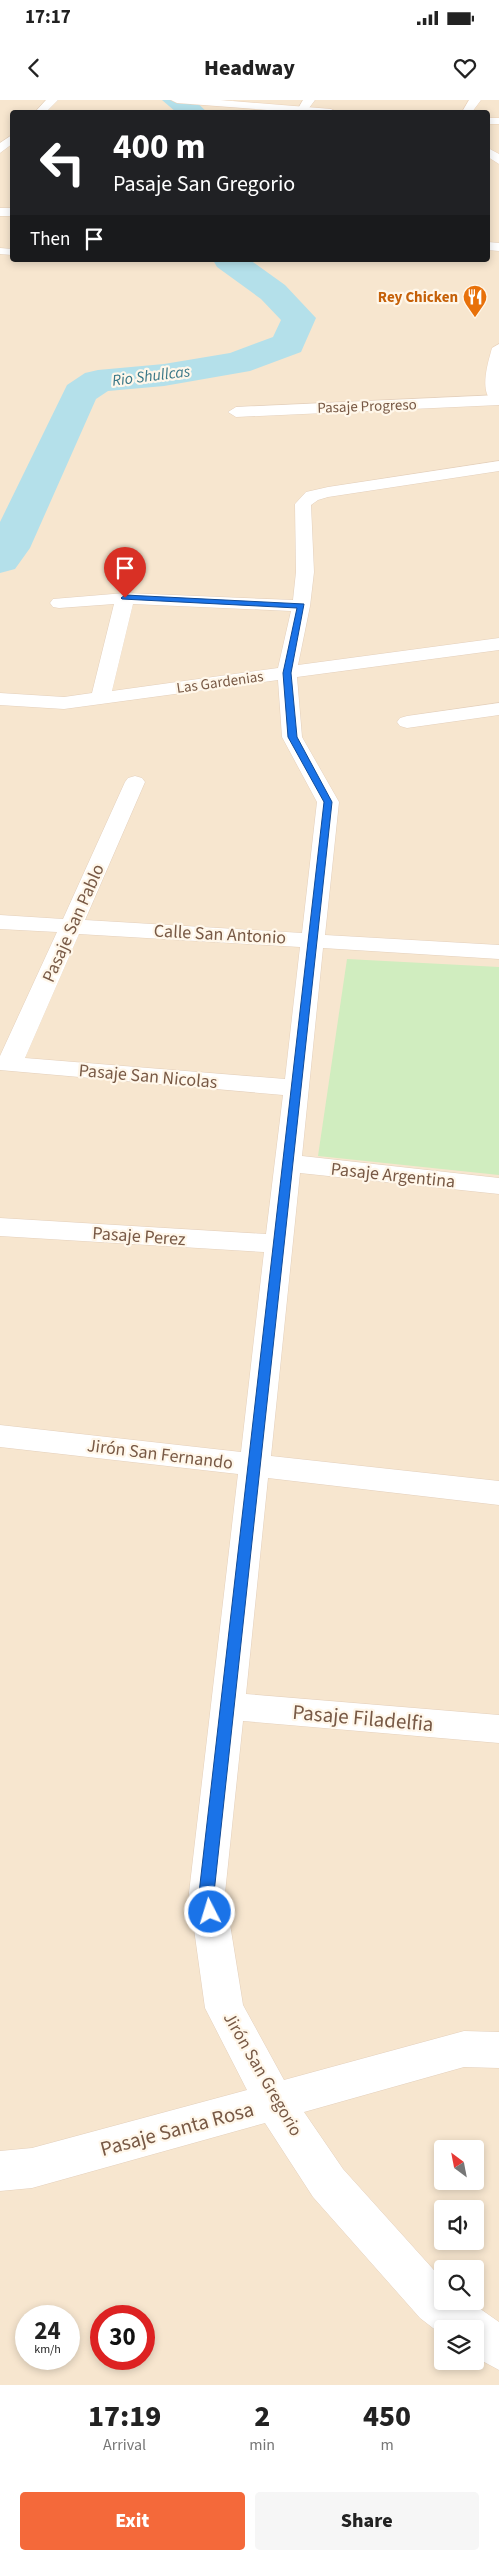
<!DOCTYPE html>
<meta charset="utf-8">
<style>
body{margin:0;font-family:"Source Sans 3",sans-serif;background:#f6f6f6;color:#222;height:100vh;display:flex;flex-direction:column;font-size:19px;white-space:nowrap}
*{box-sizing:border-box;margin:0}
p{font-size:16px;color:#767676}
.icon{flex:none;width:28px;height:28px;fill:none;stroke:currentColor;stroke-width:2;stroke-linecap:round;stroke-linejoin:round}
.map{position:relative;height:2285px;overflow:hidden}
.panel{display:flex;flex-direction:column;background:#fff;flex:1}
.panel>*{flex:none}
.hud{position:absolute;left:10px;top:10px;width:480px;height:152px;border-radius:5px;box-shadow:0 2px 8px #0003;background:#202124;color:#fff;overflow:hidden}
.needle{width:32px;rotate:328deg}
.tools{position:absolute;left:434px;top:2040px;display:grid;gap:10px}
.tools a{display:grid;place-items:center;width:50px;height:50px;border-radius:5px;background:#fff;box-shadow:0 2px 8px #0003;font-size:25px}
.speed{position:absolute;left:15px;top:2205px;display:flex;gap:10px;font-size:25px;font-weight:700;text-align:center}
.speed>*{display:grid;place-content:center;width:65px;height:65px;border-radius:50%;background:#fff;box-shadow:0 2px 8px #0003;line-height:1}
.speed small{font-size:12px;font-weight:400}
.speed .limit{border:8px solid #d22;background:#fff;color:#111}
.pin{position:absolute;display:grid;place-items:center;width:42px;height:42px;color:#fff;margin:-51px -21px;border-radius:50% 50% 50% 0;rotate:-45deg;box-shadow:0 0 5px #0007}
.pin .icon{rotate:45deg}
.me{position:absolute;width:55px;margin:-28px;rotate:355deg;stroke-linejoin:round;filter:drop-shadow(0 0 4px #0008)}
.turn{display:flex;align-items:center;gap:18px;height:105px;padding:0 20px;font-size:22px}
.turn .icon{width:65px;height:65px;stroke-width:2.5}
.turn b{display:block;font-size:35px;line-height:42px}
.then{display:flex;align-items:center;height:48px;padding:0 20px;background:#0003;gap:10px;font-size:19px}
.eta{display:flex;justify-content:space-evenly;align-items:center;height:85px;text-align:center}
.eta b{font-size:30px;font-weight:800;line-height:35px}
.button{display:flex;gap:10px;margin-top:auto;padding:10px 20px}
.button a{flex:1;height:58px;border-radius:5px;background:#f4693a;color:#fff;font-size:20px;font-weight:800;line-height:58px;text-align:center}
.button a+a{background:#f6f6f6;color:#222}
.status{display:flex;justify-content:space-between;align-items:center;height:35px;padding:0 25px;background:#fff;direction:ltr}
.status svg{height:14px;fill:currentColor}
header{display:flex;justify-content:space-between;align-items:center;height:65px;padding:0 20px;background:#fff;font-size:22px;font-weight:800}
.map>svg:first-child{display:block}
.residential{fill:#f7e6cf;fill-rule:evenodd}
.green{fill:#d0edbf}
.lines{fill:none;stroke-linecap:round;stroke-linejoin:round}
.river{fill:#b4e0ea;fill-rule:evenodd}
.lane-casing{stroke:#e4d0bc;stroke-width:1}
.street-casing{stroke:#e4d0bc;stroke-width:1}
.secondary-casing{stroke:#ebd3bc;stroke-width:1}
.lane{fill:#fff;fill-rule:evenodd}
.street{fill:#fff;fill-rule:evenodd}
.secondary{fill:#fff;fill-rule:evenodd}
.route{fill:#1a73e8;stroke:#114b97}
.labels{text-anchor:middle;stroke-width:4.5;stroke-linejoin:round;paint-order:stroke}
.far-food-label{font-size:15px;font-weight:bold;fill:#c56008;stroke:#fff7ea;text-anchor:end}
.far-street-label{font-size:15px;fill:#785945;stroke:#fff7ea}
.far-water-label{font-size:16px;font-style:italic;fill:#3b7887;stroke:#fff7ea}
.street-label{font-size:18px;fill:#785945;stroke:#fff7ea}
.near-street-label{font-size:21px;fill:#785945;stroke:#fff7ea}
</style>
<div class="status"><b>17:17</b><svg viewBox="0 0 49 12"><path d="M0 12V9h3v3zM5 12V6h3v6zM10 12V3h3v9zM15 12V0h3v12zM26 1h20v11H26zM47 4h2v5h-2z"/></svg></div>
<header><svg class="icon" aria-label="back" viewBox="0 0 24 24"><path d="M15 5l-7 7 7 7"/></svg>Headway<svg class="icon" aria-label="heart" viewBox="0 0 24 24"><path d="M12 20l-8-8c-3-5 5-10 8-4 3-6 11-1 8 4z"/></svg></header>
<div class="map">
<svg width="499" height="2285" viewBox="0 0 499 2285">
<rect width="100%" height="100%" fill="#fef4e1"/>
<path class="residential" d="M0 0H207L235 3 233 0H499V2285H0ZM12 12H488V160H12ZM442 2049H475V2081H442ZM442 2109H475V2141H442ZM442 2169H475V2201H442ZM26 2216H69V2259H26ZM101 2216H144V2259H101ZM442 2229H475V2261H442Z"/>
<path class="green" d="M347 859 499 867V1075L318 1056Z"/>
<g class="lines">
<path class="river" d="M162 0H194L207 12H176Z
M213 160H250L285 185 316 218 301 252 250 271 164 286 108 291 96 299 30 448 15 469 0 473V422L67 285 85 273 98 270 164 264 230 253 273 237 281 220 261 199 217 167Z"/>
<defs>
<path id="lane" d="M0 148 12 149V155L0 154Z"/>
<path id="street" d="M46 0H58L46 12H35Z
M303 0H315L306 12H296Z
M12 35V44L0 53V43Z
M0 108H12V116H0Z
M488 142 499 143V151L488 150Z
M499 295V305L236 317 228 312 236 307Z
M499 361V371L328 397 318 400 311 405 314 472 310 506 298 565 499 538V550L297 577 302 637 339 702 325 835 499 845V859L323 848 302 1056 499 1078V1094L300 1073 271 1356 499 1381V1405L268 1378 246 1594 499 1615V1643L243 1621 225 1793 243 1905 284 1980 464 1931 499 1932V1968L464 1967 304 2012 343 2069 442 2179V2201H469L499 2222V2270L475 2257V2229H442V2235L420 2218 313 2097 265 2023 32 2088 0 2091V2051L32 2048 247 1990 205 1908 189 1793 238 1374 0 1347V1325L241 1352 264 1152 0 1136V1118L266 1134 283 995 0 970V956L57 832 0 829V815L63 819 125 682 128 678 135 676 142 678 145 682 85 820 302 833 317 702 282 637 278 580 64 609 0 605V593L64 597 92 593 114 504 59 508 53 507 50 503 53 499 125 493 293 500 296 472 295 404 306 392 328 387ZM133 504 291 511 278 568 112 591ZM79 834 300 847 285 979 25 958Z
M499 603V615L407 628 400 626 397 622 400 618 407 616Z"/>
<path id="secondary" d="M171 0H220L331 9 337 12H294L177 3Z
M469 0H481L472 12H462Z
M488 18H499V24H488Z
M488 48 499 54V64L488 57Z
M499 244V305C476 299 488 263 492 248Z"/>
</defs>
<use href="#lane" class="lane-casing"/>
<use href="#street" class="street-casing"/>
<use href="#secondary" class="secondary-casing"/>
<use href="#lane" class="lane"/>
<use href="#street" class="street"/>
<use href="#secondary" class="secondary"/>
</g>
<path class="route" d="M125 495 304 504 291 573 297 637 332 702 214 1793 217 1812 215 1817 210 1819 204 1817 199 1793 324 702 288 637 283 573 297 508 122 499 121 498Z"/>
<defs>
<symbol id="restaurant-pin" viewBox="-11 -11 22 30"><path d="M0 17L-7.5 6A9.5 9.5 0 1 1 7.5 6Z" fill="#e8710a" stroke="#fff7ea"/><path d="M-5-6h1v4h1v-4h1v4h1v-4h1v5L-1.5 .5V6h-2V.5L-5-1ZM5-6V6H3V1.5H1.5Q1.5-4 5-6Z" fill="#fff"/></symbol>
</defs>
<g fill-rule="evenodd">
<use href="#restaurant-pin" x="461" y="183" width="28" height="38"/>
</g>
<g class="labels">
<g class="far-food-label">
<text x="458" y="202">Rey Chicken</text>
</g>
<g class="far-street-label">
<text transform="translate(367 306) rotate(-2)" y="5">Pasaje Progreso</text>
<text transform="translate(220 582) rotate(-8)" y="5">Las Gardenias</text>
</g>
<g class="far-water-label">
<text transform="translate(151 275) rotate(-7)" y="6">Rio Shullcas</text>
</g>
<g class="street-label">
<text transform="translate(73 823) rotate(-66)" y="6">Pasaje San Pablo</text>
<text transform="translate(220 834) rotate(3)" y="6">Calle San Antonio</text>
<text transform="translate(148 976) rotate(5)" y="6">Pasaje San Nicolas</text>
<text transform="translate(393 1075) rotate(6)" y="6">Pasaje Argentina</text>
<text transform="translate(139 1136) rotate(4)" y="6">Pasaje Perez</text>
<text transform="translate(160 1354) rotate(7)" y="6">Jirón San Fernando</text>
<text transform="translate(263 1974) rotate(60)" y="6">Jirón San Gregorio</text>
</g>
<g class="near-street-label">
<text transform="translate(363 1618) rotate(5)" y="7">Pasaje Filadelfia</text>
<text transform="translate(177 2029) rotate(-15)" y="7">Pasaje Santa Rosa</text>
</g>
</g>
</svg>
<div class="tools">
<a><svg class="needle" viewBox="-14 -14 28 28"><path d="M0-13l5 13h-10z" fill="#e53935"/><path d="M0 13l5-13h-10z" fill="#767676"/></svg></a>
<a><svg class="icon" aria-label="sound" viewBox="0 0 24 24"><path d="M4 9h4l5-4v14l-5-4H4zM17 9q2 3 0 6"/></svg></a>
<a><svg class="icon" aria-label="search" viewBox="0 0 24 24"><circle cx="10" cy="10" r="6"/><path d="M15 15l6 6"/></svg></a>
<a><svg class="icon" aria-label="layers" viewBox="0 0 24 24"><path d="M12 4l9 5-9 5-9-5zM3 14l9 5 9-5"/></svg></a>
</div>
<div class="speed"><div>24<small>km/h</small></div><div class="limit">30</div></div>
<div class="pin" style="left:125px;top:498px;background:#d93025"><svg class="icon" aria-label="arrive" viewBox="0 0 24 24"><path d="M6 21V4h12l-3 4 3 4H6"/></svg></div>
<svg class="me" style="left:210px;top:1812px" viewBox="-20 -20 40 40"><circle r="17" fill="#1a73e8" stroke="#fff" stroke-width="3"/><path d="M0-11L8 9 0 5-8 9z" fill="#fff"/></svg>
<div class="hud">
<div class="turn"><svg class="icon" aria-label="left" viewBox="0 0 24 24"><path d="M17 20v-9H6M10 6l-5 5 5 5"/></svg><div><b>400 m</b>Pasaje San Gregorio</div></div>
<div class="then">Then<svg class="icon" aria-label="arrive" viewBox="0 0 24 24"><path d="M6 21V4h12l-3 4 3 4H6"/></svg></div>
</div>
</div>
<section class="panel">
<div class="eta">
<div><b>17:19</b><p>Arrival</p></div>
<div><b>2</b><p>min</p></div>
<div><b>450</b><p>m</p></div>
</div>
<div class="button"><a>Exit</a><a>Share</a></div>
</section>
